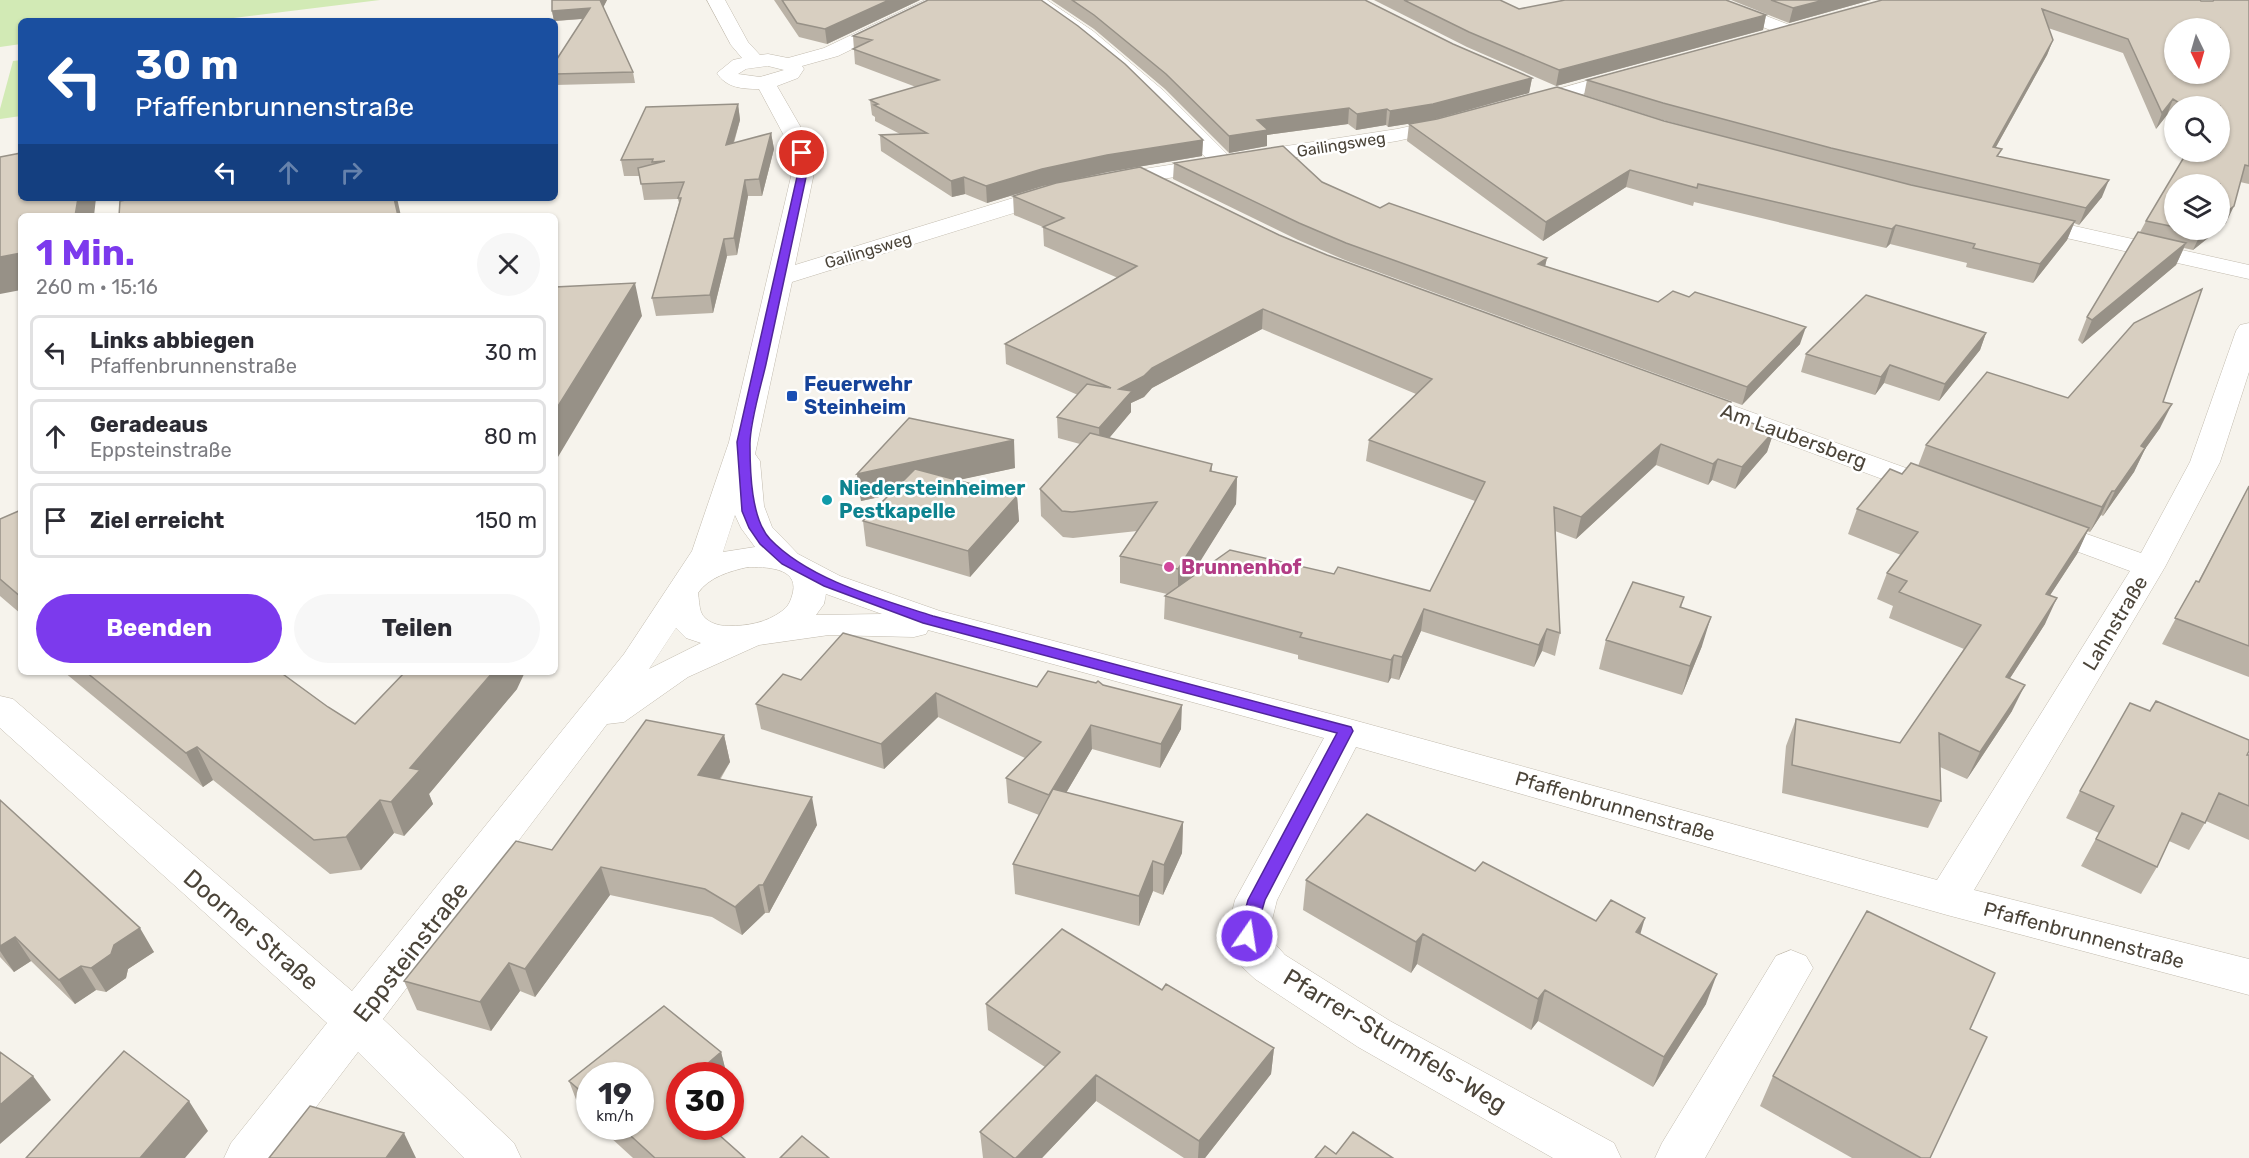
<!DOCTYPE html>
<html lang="de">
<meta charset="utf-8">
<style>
body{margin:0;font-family:Rubik,sans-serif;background:#f7f7f7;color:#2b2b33;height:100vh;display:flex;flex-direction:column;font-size:22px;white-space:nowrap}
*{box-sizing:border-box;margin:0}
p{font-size:20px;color:#7c7c81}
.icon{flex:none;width:33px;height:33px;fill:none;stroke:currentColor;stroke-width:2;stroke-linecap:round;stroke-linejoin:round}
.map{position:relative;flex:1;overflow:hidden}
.sheet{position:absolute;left:18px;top:213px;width:540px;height:462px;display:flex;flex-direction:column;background:#fff;border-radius:9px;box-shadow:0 2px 4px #0004}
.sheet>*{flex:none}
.banner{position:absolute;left:18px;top:18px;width:540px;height:183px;border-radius:9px;box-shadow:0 2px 4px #0004;background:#1a4fa0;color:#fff;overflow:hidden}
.needle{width:39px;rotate:175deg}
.buttons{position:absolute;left:2164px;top:18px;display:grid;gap:12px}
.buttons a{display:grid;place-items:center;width:66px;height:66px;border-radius:50%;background:#fff;box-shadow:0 2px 4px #0004;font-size:30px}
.speed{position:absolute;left:576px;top:1062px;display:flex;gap:12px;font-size:30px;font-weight:700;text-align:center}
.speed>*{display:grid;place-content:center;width:78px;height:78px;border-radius:50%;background:#fff;box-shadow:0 2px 4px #0004;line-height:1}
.speed small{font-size:15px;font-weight:400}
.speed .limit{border:9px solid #d22;background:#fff;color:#111}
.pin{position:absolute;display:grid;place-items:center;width:51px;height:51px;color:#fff;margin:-26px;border:3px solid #fff;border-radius:50%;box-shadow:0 2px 6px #0007}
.me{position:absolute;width:66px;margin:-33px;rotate:13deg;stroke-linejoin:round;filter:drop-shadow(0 0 4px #0008)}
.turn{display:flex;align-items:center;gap:21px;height:126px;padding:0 18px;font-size:27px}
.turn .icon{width:78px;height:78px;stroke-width:2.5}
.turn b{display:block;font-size:42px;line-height:51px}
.lanes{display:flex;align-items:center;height:57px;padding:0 18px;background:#0003;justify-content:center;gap:30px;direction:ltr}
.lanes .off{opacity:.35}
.round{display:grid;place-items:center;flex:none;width:63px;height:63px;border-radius:32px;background:#f7f7f7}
.overview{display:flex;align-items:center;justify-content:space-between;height:102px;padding:0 18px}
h1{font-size:36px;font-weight:700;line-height:45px;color:#7c3aed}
.button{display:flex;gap:12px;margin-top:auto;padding:12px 18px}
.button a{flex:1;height:69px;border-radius:36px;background:#7c3aed;color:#fff;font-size:24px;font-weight:700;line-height:69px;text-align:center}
.button a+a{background:#f7f7f7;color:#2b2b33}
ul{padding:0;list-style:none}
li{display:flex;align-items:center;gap:18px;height:75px;margin:0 12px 9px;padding:0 6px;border:3px solid #e1e1e2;border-radius:9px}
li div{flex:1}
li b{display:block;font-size:22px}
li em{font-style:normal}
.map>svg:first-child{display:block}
.green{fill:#d2eab5}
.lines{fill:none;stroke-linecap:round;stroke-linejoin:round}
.minor-casing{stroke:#c2bbae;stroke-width:1}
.minor{fill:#fff;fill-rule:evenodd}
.wall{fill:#bab2a6;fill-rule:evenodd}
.shaded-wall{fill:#979187}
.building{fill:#d8cfc1;stroke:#979187;stroke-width:1.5;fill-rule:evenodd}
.route{fill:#7c3aed;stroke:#51269a;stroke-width:1.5}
.transit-dot{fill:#1a4fb4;stroke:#fff;stroke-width:2}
.culture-dot{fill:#0f9aa8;stroke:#fff;stroke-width:2}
.hotel-dot{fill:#d1479c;stroke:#fff;stroke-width:2}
.labels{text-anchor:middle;stroke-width:5;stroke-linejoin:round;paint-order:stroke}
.far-street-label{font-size:16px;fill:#4b4439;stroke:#fff}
.transit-label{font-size:20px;font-weight:bold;fill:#164399;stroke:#fff;text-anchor:start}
.street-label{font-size:20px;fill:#4b4439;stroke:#fff}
.culture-label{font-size:20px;font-weight:bold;fill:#0d838f;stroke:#fff;text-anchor:start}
.hotel-label{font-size:20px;font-weight:bold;fill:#b23c85;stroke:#fff;text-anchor:start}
.near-street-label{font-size:24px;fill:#4b4439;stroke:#fff}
</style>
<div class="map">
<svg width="2249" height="1158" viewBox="0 0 2249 1158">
<rect width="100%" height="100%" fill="#f6f3ec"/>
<path class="green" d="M0 0H380L209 21H21V44L0 47Z
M21 60V116L0 119V109L13 61Z"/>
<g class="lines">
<defs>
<path id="minor" d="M707 0H725L748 42 760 55 768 54 788 58 824 48 925 0H948L945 4 838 56 802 66 804 69 798 78 777 86 811 145 815 168 795 265 1049 187 1057 185 1065 187 1068 192 1065 197 792 282 755 454 760 461 764 506 772 527 798 554 840 576 940 611 1346 718 1937 880 2130 571 2030 534 2025 527 2030 520 2041 518 2141 553 2190 462 2236 331 2240 325 2249 323V372L2220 462 2165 567 1974 890 2249 959V995L1947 915 1356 747 1277 900 1268 936 1285 955 1390 1021 1614 1143 1621 1158H1553L1358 1047 1255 979 1238 963 1226 936 1235 900 1324 738 928 630 926 634 914 637 829 635 759 645 688 677 624 722 607 724 383 1019 514 1143 521 1158H464L358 1052 277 1158H224L231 1143 327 1023 0 728V696L13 699 352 991 624 654 692 551 729 442 793 168 789 145 759 89C743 89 726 88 717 73L733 60 742 58 731 45ZM768 66 784 70 760 77 738 74 746 69ZM735 515 741 528 755 547 723 552ZM748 567C765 567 798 567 793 592 791 600 789 606 782 611 766 623 747 626 728 626 718 626 705 622 701 612 699 606 699 599 698 593 709 577 730 571 748 567ZM826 594 882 614 816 615 824 604ZM676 628 686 638 701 643 649 669Z
M1026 0H1047L1093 31 1164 91 1228 155 1397 129 1453 117 1460 119 1463 123 1460 127 1397 141 1107 188 1099 186 1096 181 1099 176 1207 159 1127 78 1080 39Z
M1700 0H1725L1795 27 1798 31 1795 35H1783L1703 4Z
M1629 69 1636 71 1639 75 1636 79 1529 109 1522 107 1519 103 1522 99Z
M2025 215 2249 265V279L2017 227 2013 222 2017 217Z
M1687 389 1942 481 1946 487 1942 493 1931 496 1920 493 1677 403 1673 397 1677 391Z
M1791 950 1806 956 1813 968 1705 1158H1655L1662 1143 1776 956Z"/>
</defs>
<use href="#minor" class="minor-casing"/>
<use href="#minor" class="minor"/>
</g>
<path class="wall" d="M607 0 603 7 633 72 635 83 555 85V62L583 19 555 21H554L552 11Z
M774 0H920L827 44 799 37Z
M928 0 1203 140 1202 156 1108 172 1043 186 987 203 965 194 952 197 881 151 880 135 900 134 875 121V117L872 115 870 100 916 87 855 64 853 36Z
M1051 0H1365L1453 44 1532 78 1529 93 1432 120 1388 127 1386 125 1356 130 1348 124 1267 135V146L1229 153 1165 89 1094 29Z
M1374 0H1500L1519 9 1766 15 1763 30 1556 86 1467 47Z
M1731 0H1871L1789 23Z
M1882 0 2201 1 2249 0V184L2240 182 2226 223 2220 228V184H2175V230H2218L2193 250 2184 248 2176 265 2082 344 2078 340 2087 317 2140 232 2146 221 2220 106H2175V121L2167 115 2156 129 2123 53 2048 28 2053 40 2047 55 1996 147 1999 157 2102 197 2079 225 2074 223 2067 240 2033 283 1966 267 1967 263 1890 244 1886 248 1694 202 1693 206 1626 187 1543 241 1407 141 1409 124 1664 121 1725 137 1659 119 1584 95 1587 80Z
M738 104 740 120 734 143 771 133 774 149 762 196H748L737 255 727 256 713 313 656 316 652 298 679 203 678 199 644 200 640 176H624L621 160Z
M1174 163 1322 182 1380 208 1547 258 1545 266 1658 302 1689 297 1800 344 1742 405 1345 260 1298 240 1173 179Z
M1013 196 1279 235 1327 255 1728 414 1774 431 1767 452 1735 489 1712 480 1708 485 1656 465 1576 539 1555 531 1560 633 1555 656 1542 651 1534 667 1421 631 1399 680 1391 678 1388 683 1298 659V655L1164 619 1165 596 1167 594 1120 583V556L1137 531 1073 538 1063 537 1041 516 1040 489 1080 444 1058 438 1057 417 1078 395 1006 364 1005 344 1118 278 1044 246 1043 227 1014 215ZM1262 329 1416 394 1369 440 1366 461 1475 501 1430 591 1334 574 1188 579 1236 504 1237 477 1212 471V464L1109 438 1131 412V403L1144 397 1152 388Z
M1986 333 1980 350 1939 401 1884 383 1875 395 1801 372 1806 354Z
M2068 398 2163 402 2160 428 2145 449 2134 472 2103 516 2101 515 2090 532 2087 531 2077 554 2050 595 2045 624 2010 678 2012 711 1967 779 1940 767 1941 801 1928 828 1782 793 1786 746 1796 719 1900 743 1964 649 1889 618 1893 606 1877 599 1887 573 1901 555 1848 534 1857 509 1902 474 1918 466 1926 445Z
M1015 468 957 480 1017 496 1019 521 970 577 866 546 863 521 889 495 861 501 857 474Z
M2249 486V677L2162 644 2196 581 2198 582Z
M21 510V614L0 596V519Z
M1684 597 1681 608 1702 646 1682 695 1599 669 1606 640Z
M64 672H280L328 707 355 724 517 689 429 794 433 804 404 836 394 833 361 870 330 874 213 780 203 787Z
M801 680 1037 687 1103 685 1181 729 1160 768 1092 749 1066 793 1183 822 1182 853 1163 895 1153 891 1139 926 1015 894 1013 864 1039 815 1008 803 1006 778 1025 758 938 717 884 769 761 729 756 704Z
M724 735 730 762 720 780 817 825 769 913H765L742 935 712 917 610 895 535 997 520 991 491 1031 417 1010 404 981 552 850Z
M2247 755H2249V840L2206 821 2189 850 2169 841 2157 867 2141 894 2081 866 2099 833 2066 818 2080 791Z
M0 800 154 952 128 969 126 978 106 992 96 990 75 1004 31 961 14 972 0 957Z
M1475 871 1596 921 1640 934 1706 1004 1653 1087 1538 1021 1531 1030 1417 964 1411 973 1303 910 1306 880Z
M1162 990 1274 1048 1271 1074 1205 1158H1184L1096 1101 1042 1158H983L980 1132 1045 1067 988 1030 986 1004Z
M664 1006 721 1052 727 1076H680V1126H709L745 1158H633L598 1126H640V1076H590V1119L580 1110 569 1081Z
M1773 1076 1930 1158H1852L1760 1106Z"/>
<path class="shaded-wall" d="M600 0H607L602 10Z
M889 0H920L827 44 825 29Z
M1824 0H1871L1789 23 1793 8Z
M590 8 592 18 554 21 552 11Z
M1766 15 1763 30 1556 86 1559 70Z
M2053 40 2047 55 1987 163 1993 147Z
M1532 78 1529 93 1432 120 1388 127 1390 111Z
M2173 99 2167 115 2156 129 2162 113Z
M738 104 740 120 728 161 726 145Z
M1349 108 1348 124 1267 135V146L1229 153V136L1257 120Z
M1387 109 1386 125 1356 130 1357 114Z
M771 133 774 149 762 196 759 179Z
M1203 140 1202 156 1108 172 1043 186 987 203 986 186 1042 169 1107 155Z
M1630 170 1626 187 1543 241 1546 222Z
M964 177 965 194 952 197 951 181Z
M745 180 748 196 737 255 734 238Z
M2109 180 2102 197 2079 225 2086 208Z
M78 198H96L94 216H75Z
M394 198H397L401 216H398Z
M2234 206 2226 223 2220 228V217Z
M2075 221 2067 240 2033 283 2040 264Z
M1896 225 1890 244 1886 248 1892 229Z
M2205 230H2218L2193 250 2201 233Z
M724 239 727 256 713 313 710 295Z
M2186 243 2176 265 2082 344 2092 320Z
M21 253V290L0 294V257Z
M1547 258 1543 275 1538 264Z
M635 283 642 316 555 462V411Z
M1263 309 1262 329 1152 388 1144 397 1131 403V412L1100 449 1099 428 1119 389 1152 368Z
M1806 327 1800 344 1742 405 1747 387Z
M1986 333 1980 350 1939 401 1945 384Z
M1890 365 1884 383 1875 395 1881 377Z
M1731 402 1725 423 1721 412Z
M2172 404 2160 428 2145 449 2134 472 2103 516 2115 491 2141 446Z
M1774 431 1767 452 1735 489 1742 467Z
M1014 440 1015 468 861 501 857 474Z
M1661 444 1656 465 1576 539 1581 517Z
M1718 459 1712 480 1708 485 1713 464Z
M1237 477 1236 504 1178 597V569Z
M555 489 558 500 555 505Z
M2112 491 2101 515 2090 532 2102 507Z
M1017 496 1019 521 970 577 968 551Z
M2089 528 2077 554 2034 620 2046 594Z
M2057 598 2045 624 1994 703 2006 677Z
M1424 609 1421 631 1399 680 1402 657Z
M1711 617 1702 646 1682 695 1690 666Z
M1547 629 1542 651 1534 667 1539 645Z
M1394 655 1391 678 1388 683 1391 660Z
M493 672H525L517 689 429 794 433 804 404 836 391 802 410 768Z
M2025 685 2012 711 1967 779 1980 752Z
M936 693 938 717 884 769 881 744Z
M1182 705 1181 729 1160 768 1161 744Z
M1091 725 1092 749 1050 820 1049 795Z
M724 735 730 762 704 803 698 775Z
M197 747 213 780 203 787 186 753Z
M812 797 817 825 769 913 763 885Z
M380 800 394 833 361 870 346 837Z
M1183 822 1182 853 1163 895 1164 865Z
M1153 861V891L1139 926V896Z
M601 867 610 895 535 997 525 969Z
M759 885 765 913 742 935 735 907Z
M1645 918 1636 949V932Z
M140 928 154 952 128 969 126 978 106 992 91 968 114 945Z
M1423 934 1417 964 1411 973 1416 942Z
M15 937 31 961 14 972 0 951V946Z
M509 963 520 991 491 1031 480 1002Z
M81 966 96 990 75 1004 59 980Z
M1717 974 1706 1004 1653 1087 1664 1057Z
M1545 990 1538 1021 1531 1030 1538 999Z
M1274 1048 1271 1074 1205 1158H1198L1199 1141Z
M721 1052 727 1076H693Z
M1096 1075V1101L1042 1158H1016Z
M33 1076 51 1100 0 1144V1105Z
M680 1087V1123L671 1094Z
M189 1101 208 1131 185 1158H140Z
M404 1133 416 1158H386Z"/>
<path class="building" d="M552 0H600L633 72 555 74V62L590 8 552 11Z
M782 0H889L825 29 797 23Z
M928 0H1041L1078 26 1125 64 1203 140 1107 155 1042 169 986 186 964 177 951 181 880 135 927 133 874 105 878 104 870 100 939 80 853 49 872 40 853 36Z
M1072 0H1365L1453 44 1532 78 1433 104 1390 111 1387 109 1357 114 1349 108 1257 120 1268 130 1229 136 1166 74 1094 15Z
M1404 0H1500L1519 9 1565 0H1726L1766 15 1559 70 1469 32Z
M1771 0H1824L1793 8Z
M1882 0H2200L2201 1H2213L2214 0H2249V166L2245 165 2234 206 2220 217V184H2175V227L2146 221 2187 152H2220V106H2184L2173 99 2162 113 2128 39 2042 9 2053 40 1993 147 2002 149 1997 156 2109 180 2086 208 1831 148 1663 103 1587 80ZM2175 28H2220V74H2175Z
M1557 87 1664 121 1911 185 2075 221 2040 264 1973 248 1975 244 1896 225 1892 229 1698 184 1697 188 1630 170 1546 222 1409 124 1437 119Z
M738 104 726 145 771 133 759 179 745 180 734 238 724 239 710 295 652 298 681 198H678L684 182 641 184 638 168 665 161 652 162 653 159 621 160 646 107Z
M1283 146 1322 182 1380 208 1389 203 1547 258 1538 264 1658 302 1673 291 1689 297 1695 292 1806 327 1747 387 1346 243 1299 223 1174 163Z
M21 153V198H78L75 216H21V253L0 257V157Z
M1140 167 1279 235 1327 255 1731 402 1721 412 1774 431 1742 467 1718 459 1713 464 1661 444 1581 517 1554 507 1560 633 1547 629 1539 645 1424 609 1402 657 1394 655 1391 660 1300 637 1302 633 1165 596 1230 550 1334 574 1338 567 1430 591 1485 482 1369 440 1432 379 1263 309 1152 368 1144 376 1119 389 1132 391 1099 428 1057 417 1087 384 1111 388 1005 344 1137 266 1043 227 1064 218 1013 196 1056 183Z
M137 198H394L398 216H119L120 201Z
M2186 230H2205L2201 233Z
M2138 232 2186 243 2092 320 2087 317Z
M635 283 555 411V287Z
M2202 289 2163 402 2172 404 2141 446 2145 448 2115 491H2112L2102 507 1926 445 1987 372 2068 398 2134 323Z
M1866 295 1986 333 1945 384 1890 365 1881 377 1806 354Z
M909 418 1014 440 857 474Z
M1090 433 1212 464 1210 471 1237 477 1178 569 1120 556 1157 502 1072 512 1062 511 1040 489Z
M1911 463 2089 528 2046 594 2057 598 2006 677 2025 685 1980 752 1939 733 1941 801 1792 765 1796 719 1900 743 1981 625 1899 592 1907 581 1887 573 1918 532 1857 509 1890 469 1902 474Z
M915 469 1017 496 968 551 863 521Z
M2249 486V646L2175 618 2196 581 2199 582Z
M21 510V597L0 579V519Z
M1633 582 1684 597 1680 607 1711 617 1690 666 1606 640Z
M843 633 1037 687 1048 671 1096 683 1098 681 1103 685 1182 705 1161 744 1091 725 1049 795 1006 778 1041 742 936 693 881 744 756 704 783 674 801 680Z
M86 672H280L328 707 355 724 405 672H493L410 768 420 770 391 802 380 800 346 837 314 840 197 747 186 753Z
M2156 701 2249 740V751L2247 755H2249V806L2219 793 2205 823 2182 813 2157 867 2096 839 2114 806 2080 791 2130 703 2150 711Z
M646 720 724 735 698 775 812 797 763 885H759L735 907 705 889 601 867 525 969 509 963 480 1002 404 981 516 841 552 850Z
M1053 789 1183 822 1164 865 1153 861 1139 896 1013 864Z
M0 800 140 928 114 945 111 954 91 968 81 966 59 980 15 937 0 946Z
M1367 814 1475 871 1483 862 1596 921 1611 900 1645 918 1636 932 1717 974 1664 1057 1545 990 1538 999 1423 934 1416 942 1306 880Z
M1867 911 1995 973 1970 1029 1987 1037 1930 1158H1921L1773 1076Z
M1062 929 1162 990 1166 984 1274 1048 1199 1141 1096 1075 1016 1158H1014L980 1132 1060 1052 986 1004Z
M664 1006 721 1052 693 1076H680V1087L671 1094 680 1101V1126H709L745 1158H655L620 1126H640V1076H590V1099L569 1081Z
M124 1051 189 1101 140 1158H26Z
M0 1052 33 1076 0 1105Z
M310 1106 404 1133 386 1158H269Z
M1353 1132 1393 1158H1315L1325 1146 1336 1154Z
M802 1136 829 1158H780Z"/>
<path class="route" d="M799 151 807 153 808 168C794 233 780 299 766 364 761 386 750 422 750 444 750 471 751 519 770 539 809 580 881 599 933 616L1351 727 1353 731 1265 900 1253 941 1247 943 1241 941 1238 936 1248 900 1337 733 923 623 824 586 782 564 760 544 749 528 742 511 737 442 799 168Z"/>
<rect class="transit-dot" x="786" y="390" width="12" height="12" rx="3"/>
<circle class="culture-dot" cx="827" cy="500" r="6"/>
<circle class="hotel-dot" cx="1169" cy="567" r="6"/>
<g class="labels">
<g class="far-street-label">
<text transform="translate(1341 144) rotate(-9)" y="6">Gailingsweg</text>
<text transform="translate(868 250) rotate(-17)" y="6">Gailingsweg</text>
</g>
<g class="transit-label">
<text x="804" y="391">Feuerwehr<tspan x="804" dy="23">Steinheim</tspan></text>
</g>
<g class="street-label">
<text transform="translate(1794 436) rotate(20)" y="7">Am Laubersberg</text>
<text transform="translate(2115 623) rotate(-59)" y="7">Lahnstraße</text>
<text transform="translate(1615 806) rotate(16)" y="7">Pfaffenbrunnenstraße</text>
<text transform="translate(2084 935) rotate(15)" y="7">Pfaffenbrunnenstraße</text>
</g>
<g class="culture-label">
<text x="839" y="495">Niedersteinheimer<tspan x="839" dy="23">Pestkapelle</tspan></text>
</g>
<g class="hotel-label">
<text x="1181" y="574">Brunnenhof</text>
</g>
<g class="near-street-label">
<text transform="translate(251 930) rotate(41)" y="8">Doorner Straße</text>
<text transform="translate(411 952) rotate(-52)" y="8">Eppsteinstraße</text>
<text transform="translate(1395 1041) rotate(31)" y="8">Pfarrer-Sturmfels-Weg</text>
</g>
</g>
</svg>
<div class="buttons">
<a><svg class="needle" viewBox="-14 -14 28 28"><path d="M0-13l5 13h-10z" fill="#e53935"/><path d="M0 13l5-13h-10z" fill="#7c7c81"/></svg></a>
<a><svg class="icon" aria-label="search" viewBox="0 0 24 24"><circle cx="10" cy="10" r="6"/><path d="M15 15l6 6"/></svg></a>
<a><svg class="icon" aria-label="layers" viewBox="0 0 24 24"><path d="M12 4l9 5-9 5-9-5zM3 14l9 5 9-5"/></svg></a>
</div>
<div class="speed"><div>19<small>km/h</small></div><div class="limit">30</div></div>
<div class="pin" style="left:802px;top:153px;background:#d93025"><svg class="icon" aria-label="arrive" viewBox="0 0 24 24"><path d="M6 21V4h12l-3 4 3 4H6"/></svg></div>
<svg class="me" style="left:1247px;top:936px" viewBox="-20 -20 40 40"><circle r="17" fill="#7c3aed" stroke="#fff" stroke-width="3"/><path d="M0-11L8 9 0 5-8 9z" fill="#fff"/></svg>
<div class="banner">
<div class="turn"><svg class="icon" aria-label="left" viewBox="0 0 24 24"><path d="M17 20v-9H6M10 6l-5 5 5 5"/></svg><div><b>30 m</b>Pfaffenbrunnenstraße</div></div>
<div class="lanes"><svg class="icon" aria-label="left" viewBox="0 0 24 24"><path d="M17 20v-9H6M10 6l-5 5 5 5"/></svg><svg class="icon off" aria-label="ahead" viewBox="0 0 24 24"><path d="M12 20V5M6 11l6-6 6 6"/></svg><svg class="icon off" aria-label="right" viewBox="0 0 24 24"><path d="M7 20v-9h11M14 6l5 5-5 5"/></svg></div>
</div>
<section class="sheet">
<div class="overview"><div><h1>1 Min.</h1><p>260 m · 15:16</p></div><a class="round"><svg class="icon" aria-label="close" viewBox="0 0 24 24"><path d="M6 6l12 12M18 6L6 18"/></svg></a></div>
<ul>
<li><svg class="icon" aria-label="left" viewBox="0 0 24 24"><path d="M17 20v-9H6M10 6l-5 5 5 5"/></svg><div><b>Links abbiegen</b><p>Pfaffenbrunnenstraße</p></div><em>30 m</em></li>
<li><svg class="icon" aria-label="ahead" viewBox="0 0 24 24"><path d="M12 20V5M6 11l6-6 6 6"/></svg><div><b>Geradeaus</b><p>Eppsteinstraße</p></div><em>80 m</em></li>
<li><svg class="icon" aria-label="arrive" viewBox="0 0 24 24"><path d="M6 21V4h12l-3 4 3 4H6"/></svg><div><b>Ziel erreicht</b></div><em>150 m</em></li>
</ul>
<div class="button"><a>Beenden</a><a>Teilen</a></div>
</section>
</div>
